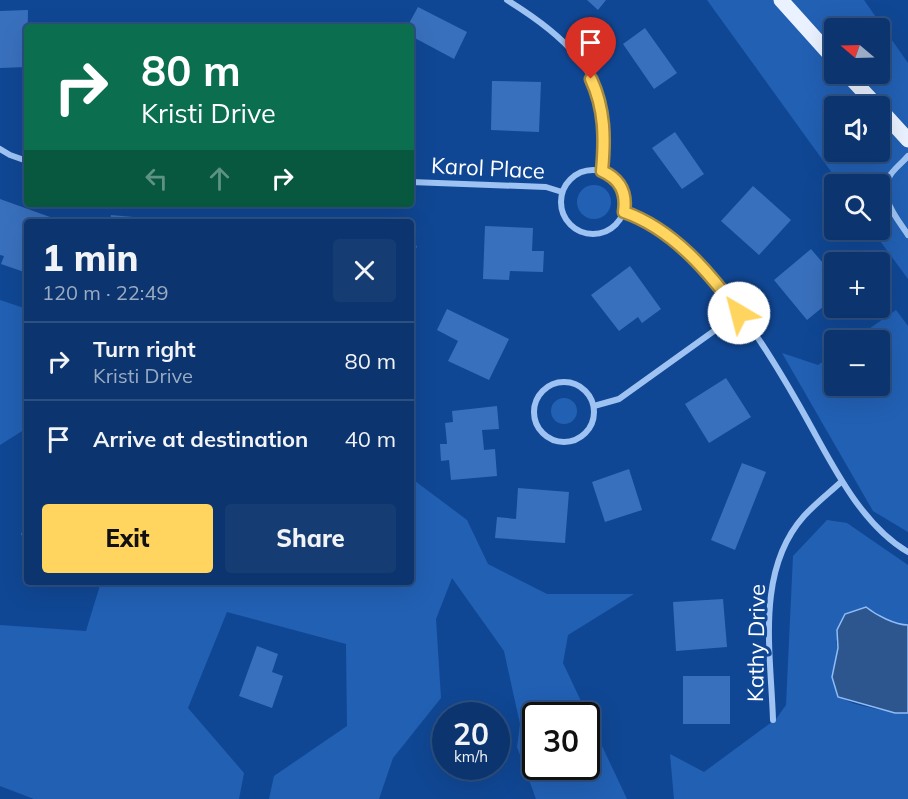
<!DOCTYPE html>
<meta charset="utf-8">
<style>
body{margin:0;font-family:Mulish,sans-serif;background:#153d74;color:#f1f3f6;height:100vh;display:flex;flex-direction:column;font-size:22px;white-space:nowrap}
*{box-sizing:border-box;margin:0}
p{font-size:20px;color:#9aabc3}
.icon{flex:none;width:33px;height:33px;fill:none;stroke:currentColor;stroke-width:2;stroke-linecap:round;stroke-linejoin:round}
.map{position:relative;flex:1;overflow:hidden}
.side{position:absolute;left:24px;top:219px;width:390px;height:366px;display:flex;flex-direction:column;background:#0c356f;border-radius:6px;box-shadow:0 6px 24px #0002,0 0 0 2px #2c5082}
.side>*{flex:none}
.top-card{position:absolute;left:24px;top:24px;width:390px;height:183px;border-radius:6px;box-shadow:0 6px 24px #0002,0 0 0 2px #2c5082;background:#0b6e4f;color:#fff;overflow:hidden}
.needle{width:39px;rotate:289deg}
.fabs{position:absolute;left:824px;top:18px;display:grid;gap:12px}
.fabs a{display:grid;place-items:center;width:66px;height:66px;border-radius:6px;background:#0c356f;box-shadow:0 6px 24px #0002,0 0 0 2px #2c5082;font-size:30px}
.speed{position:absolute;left:432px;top:702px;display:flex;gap:12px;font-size:30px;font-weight:700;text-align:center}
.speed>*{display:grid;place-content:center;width:78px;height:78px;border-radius:50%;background:#0c356f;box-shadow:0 6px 24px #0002,0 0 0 2px #2c5082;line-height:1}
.speed small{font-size:15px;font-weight:400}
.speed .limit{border:3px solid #111;border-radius:9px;background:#fff;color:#111}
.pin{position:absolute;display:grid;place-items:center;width:51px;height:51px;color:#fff;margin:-62px -26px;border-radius:50% 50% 50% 0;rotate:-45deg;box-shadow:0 0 6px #0007}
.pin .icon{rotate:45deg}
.me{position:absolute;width:66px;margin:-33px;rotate:323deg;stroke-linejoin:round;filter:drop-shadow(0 0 4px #0008)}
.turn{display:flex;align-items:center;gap:21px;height:126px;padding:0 18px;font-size:27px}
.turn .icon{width:78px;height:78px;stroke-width:2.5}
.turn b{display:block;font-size:42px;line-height:51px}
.lanes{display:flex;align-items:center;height:57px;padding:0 18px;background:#0003;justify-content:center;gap:30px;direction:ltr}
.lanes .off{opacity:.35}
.round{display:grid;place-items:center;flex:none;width:63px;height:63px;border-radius:6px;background:#153d74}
.summary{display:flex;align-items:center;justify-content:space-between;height:102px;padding:0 18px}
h1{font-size:36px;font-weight:800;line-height:45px}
.primary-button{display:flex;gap:12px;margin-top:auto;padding:12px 18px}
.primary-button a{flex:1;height:69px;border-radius:6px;background:#ffd560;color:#111;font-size:24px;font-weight:800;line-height:69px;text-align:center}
.primary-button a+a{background:#153d74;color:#f1f3f6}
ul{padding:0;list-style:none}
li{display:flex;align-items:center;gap:18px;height:78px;padding:0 18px;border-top:2px solid #2c5082}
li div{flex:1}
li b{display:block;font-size:22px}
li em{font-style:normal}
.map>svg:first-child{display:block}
.green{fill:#2260b4;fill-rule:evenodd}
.water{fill:#2d558e;stroke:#90bdf7;stroke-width:1.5}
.building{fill:#3970bd}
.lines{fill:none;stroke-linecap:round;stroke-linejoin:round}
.minor{stroke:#9ec3f3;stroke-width:6}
.primary{stroke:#eaf2ff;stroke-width:15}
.route-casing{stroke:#a68a3e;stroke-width:15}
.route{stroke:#ffd560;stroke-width:10}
.labels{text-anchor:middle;stroke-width:6;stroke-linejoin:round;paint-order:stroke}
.street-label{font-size:22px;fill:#fff;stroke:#104794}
</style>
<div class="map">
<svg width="908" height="799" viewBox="0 0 908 799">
<rect width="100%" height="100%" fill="#104794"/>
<path class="green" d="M707 0H864L908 63V279L872 230H879V184H840ZM834 28H879V74H834ZM834 106H879V152H834Z
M577 202a17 17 0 1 1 34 0a17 17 0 1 1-34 0Z
M0 300 27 309V428L0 445Z
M896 310 908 326V532L873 511 782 353 818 365 834 354V386H879V340H853Z
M551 411a13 13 0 1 1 26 0a13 13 0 1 1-26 0Z
M411 478 467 520 488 564 547 594H634L568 635 563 663 627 799H536L517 747 520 724 504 651 452 578 436 619 441 698 393 758 379 799H269L274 776 347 726 346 644 227 612 188 708 244 773 239 799H34L0 786V625L86 631 101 582H411ZM536 716H586V766H536Z
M827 520 847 523 908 565V625H902L874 614 836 641C840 654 831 666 833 678 834 686 837 694 844 699 853 706 896 713 908 713V799H674L670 754 704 772 776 719 786 705 793 556Z"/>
<path class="water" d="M866 607C876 615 895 625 908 625V713H895L838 697 832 677 838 648 837 630 845 614Z"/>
<path class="building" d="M587 0H606L598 10Z
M418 7 467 32 454 59 411 36V27H407Z
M28 10 27 67 0 68V11Z
M645 28 677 73 654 89 623 44Z
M492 81 541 82 539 132 491 130Z
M675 132 704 174 682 189 652 148Z
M753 186 791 220 759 255 721 221Z
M0 199 50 217 48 222H27V273L1 264 4 256 0 255Z
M111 215 167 220V222H110Z
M485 226 533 228 532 251H544L543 272 510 271 509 280 483 279Z
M411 244 417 246 411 263Z
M811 249 834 276V298L807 320 774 280Z
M630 266 661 309 642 323 638 317 619 331 591 295Z
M447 309 509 339 489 380 448 361 458 341 437 330Z
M726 378 751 417 709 443 685 404Z
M497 406 499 429 482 430 484 450 495 449 497 476 451 480 449 460 441 461 440 444H447L445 423 453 422 452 411Z
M742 463 766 472 735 550 711 540Z
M629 469 642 510 605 522 592 482Z
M518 488 569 492 565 543 495 538 497 517 516 519Z
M26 517H27V537L21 535Z
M723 599 727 647 676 651 673 602Z
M257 646 278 654 272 672 283 676 272 708 239 696Z
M683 676H730V724H683Z"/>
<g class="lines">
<path class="minor" d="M507 0C559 32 607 70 605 139 604 150 603 160 602 171
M0 149 10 155 27 161
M908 156C903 162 896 167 891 174 876 195 897 218 908 235
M561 202a32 32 0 1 1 64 0a32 32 0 1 1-64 0Z
M411 182 546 187 562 192
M624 212C706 240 774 359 814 432 837 474 865 527 908 552
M534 412a30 30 0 1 1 60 0a30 30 0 1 1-60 0Z
M594 406 619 399 739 313
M773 720C771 653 755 571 804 516 815 504 829 493 841 482"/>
<path class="primary" d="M781 0 834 59
M847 74 877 106
M879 108 908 140"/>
</g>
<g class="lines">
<defs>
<path id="route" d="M591 79C605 109 605 139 602 171 620 179 627 192 624 212 673 229 710 273 739 313"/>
</defs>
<use href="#route" class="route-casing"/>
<use href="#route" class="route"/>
</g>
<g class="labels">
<g class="street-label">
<text transform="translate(488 168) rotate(3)" y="8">Karol Place</text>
<text transform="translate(756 643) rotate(-89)" y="8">Kathy Drive</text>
</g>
</g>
</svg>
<div class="fabs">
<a><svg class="needle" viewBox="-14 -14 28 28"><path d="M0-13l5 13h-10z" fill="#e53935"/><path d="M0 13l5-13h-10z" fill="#9aabc3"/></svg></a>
<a><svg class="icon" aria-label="sound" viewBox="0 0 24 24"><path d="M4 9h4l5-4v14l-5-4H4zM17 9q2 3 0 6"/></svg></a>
<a><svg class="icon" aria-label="search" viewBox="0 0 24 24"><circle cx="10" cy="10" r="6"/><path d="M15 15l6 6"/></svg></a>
<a>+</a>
<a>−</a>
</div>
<div class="speed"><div>20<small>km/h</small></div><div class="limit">30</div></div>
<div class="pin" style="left:591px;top:79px;background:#d93025"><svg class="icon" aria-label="arrive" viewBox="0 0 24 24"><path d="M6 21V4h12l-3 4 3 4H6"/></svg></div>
<svg class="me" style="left:739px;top:313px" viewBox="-20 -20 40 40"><circle r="19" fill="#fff"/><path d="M0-13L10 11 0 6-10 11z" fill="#ffd560"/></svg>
<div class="top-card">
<div class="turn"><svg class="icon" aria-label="right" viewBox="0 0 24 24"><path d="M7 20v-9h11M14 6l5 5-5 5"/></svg><div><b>80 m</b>Kristi Drive</div></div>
<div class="lanes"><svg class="icon off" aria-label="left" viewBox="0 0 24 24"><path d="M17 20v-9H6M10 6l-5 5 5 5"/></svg><svg class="icon off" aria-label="ahead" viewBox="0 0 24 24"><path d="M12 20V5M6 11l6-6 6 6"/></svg><svg class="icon" aria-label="right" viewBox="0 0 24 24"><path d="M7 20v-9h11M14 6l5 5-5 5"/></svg></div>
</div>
<section class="side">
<div class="summary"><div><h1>1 min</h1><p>120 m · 22:49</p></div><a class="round"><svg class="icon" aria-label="close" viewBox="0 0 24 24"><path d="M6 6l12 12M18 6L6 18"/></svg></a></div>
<ul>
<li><svg class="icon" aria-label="right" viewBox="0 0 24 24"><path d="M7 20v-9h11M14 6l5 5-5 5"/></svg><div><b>Turn right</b><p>Kristi Drive</p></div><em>80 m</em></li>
<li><svg class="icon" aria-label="arrive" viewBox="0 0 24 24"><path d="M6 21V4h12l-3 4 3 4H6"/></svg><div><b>Arrive at destination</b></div><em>40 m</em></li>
</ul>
<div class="primary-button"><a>Exit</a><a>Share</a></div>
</section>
</div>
